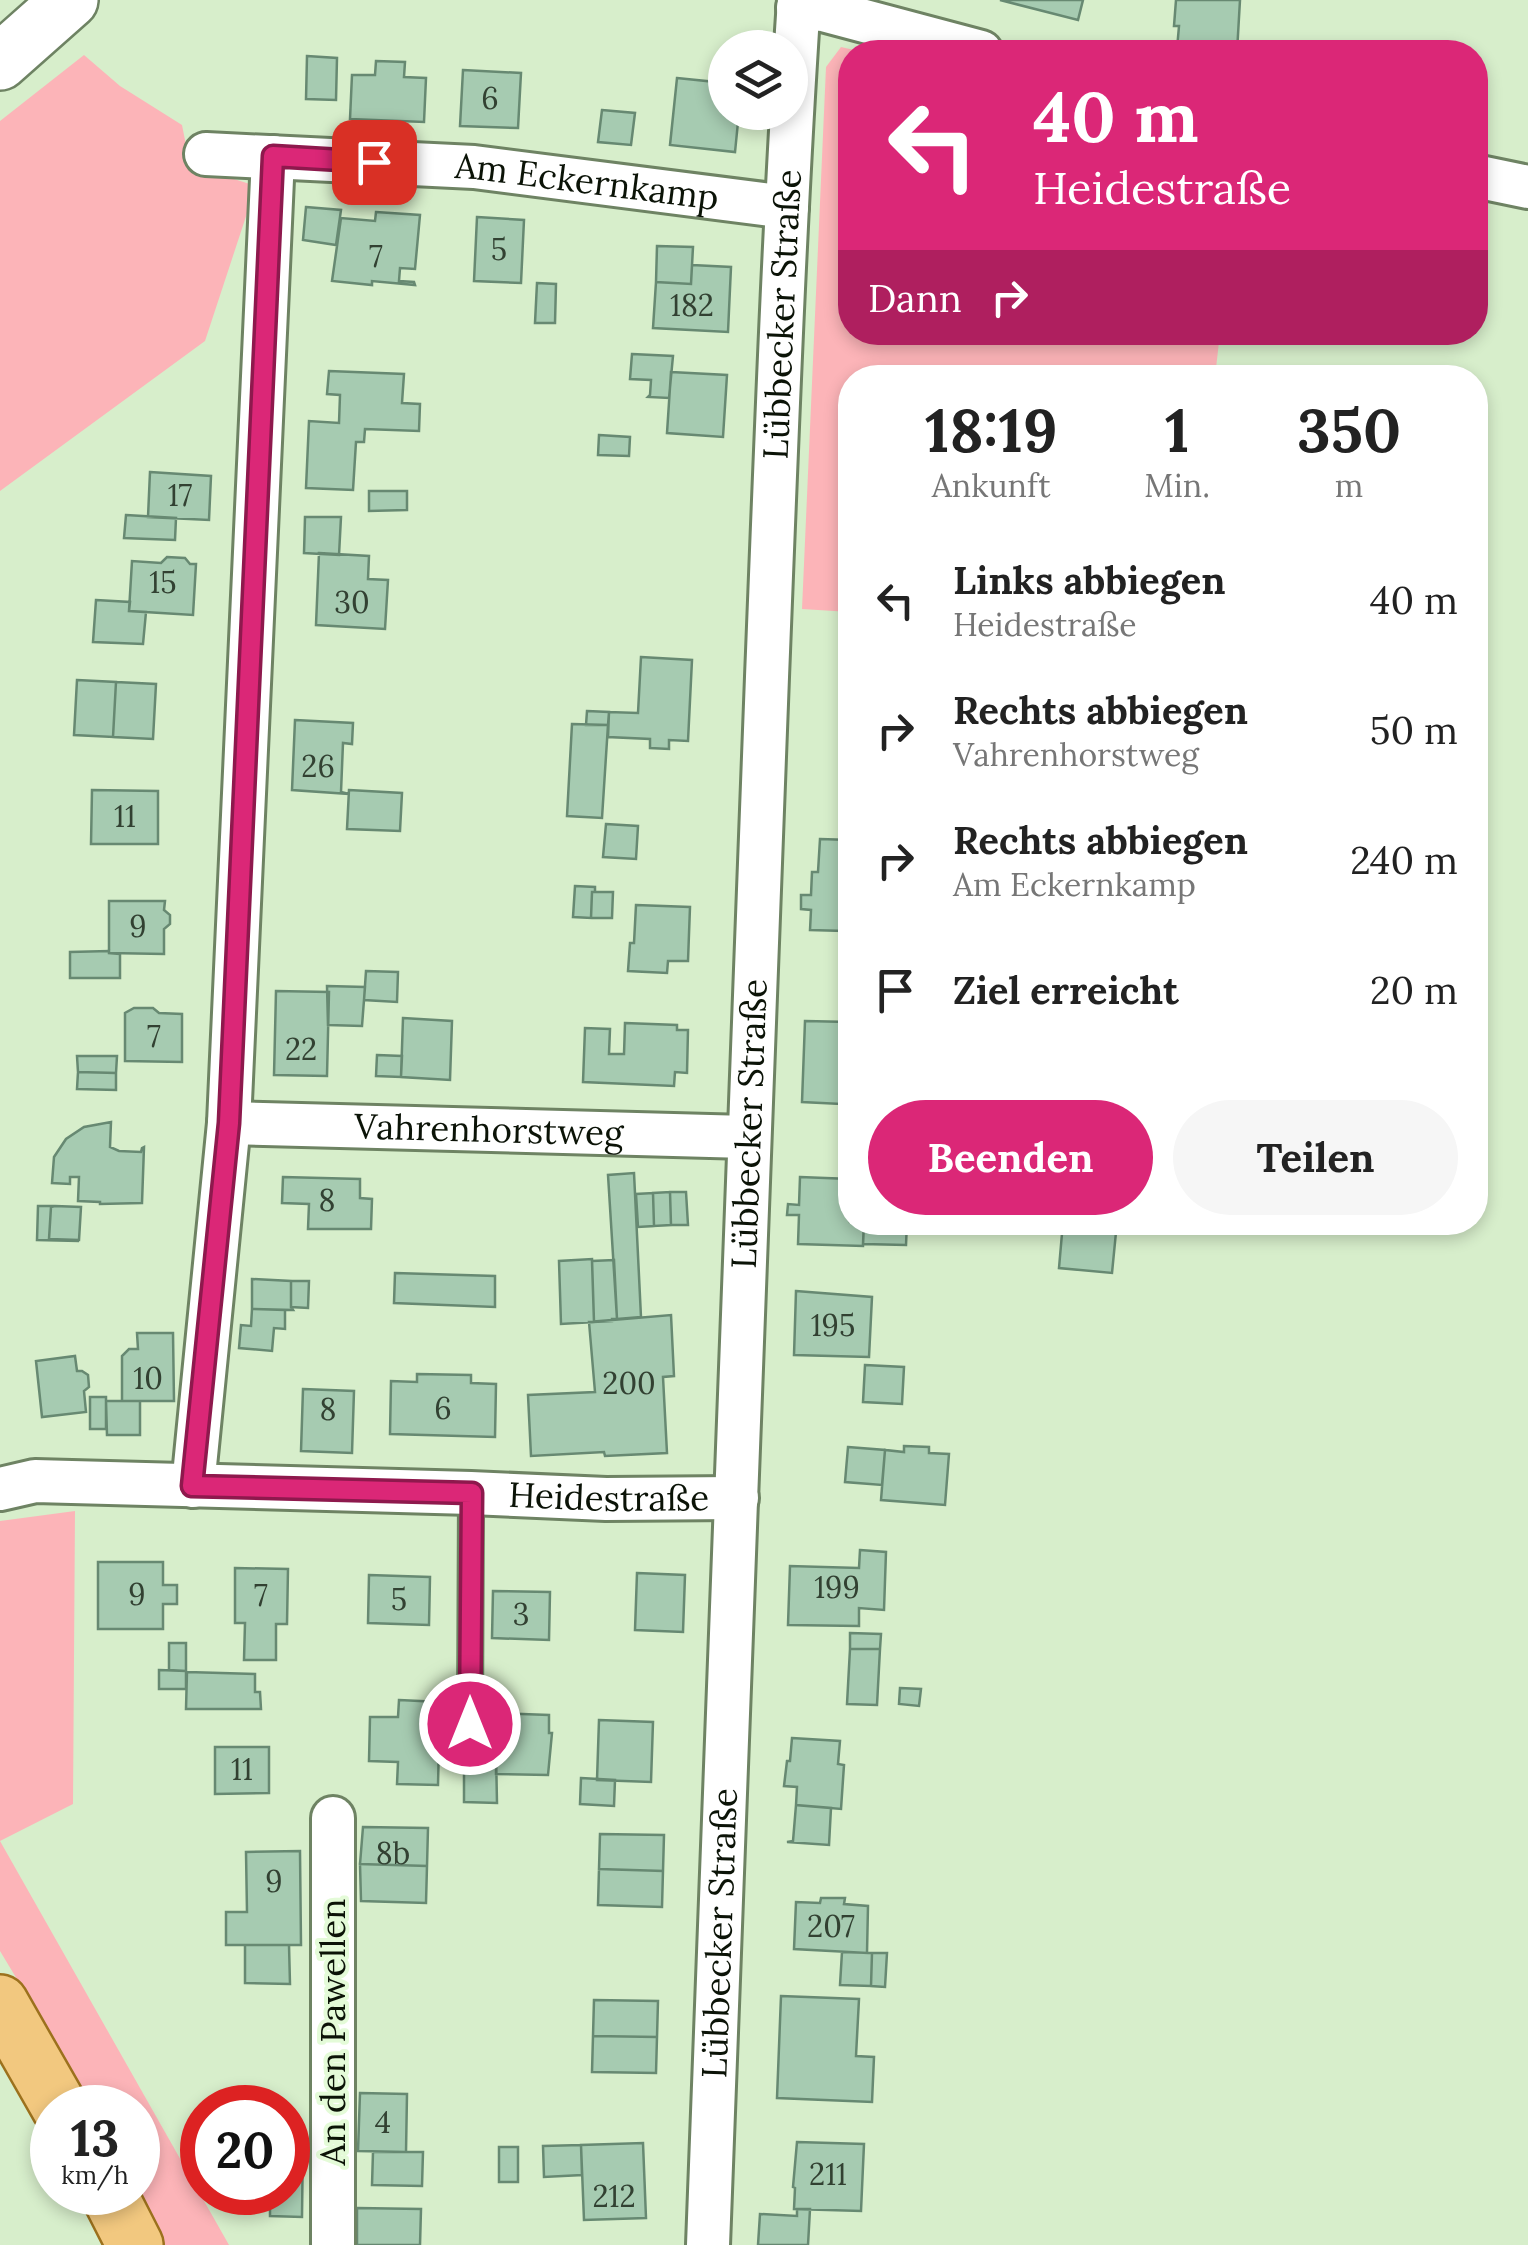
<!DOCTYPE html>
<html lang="de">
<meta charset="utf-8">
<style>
body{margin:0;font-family:Lora,serif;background:#f6f6f6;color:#222;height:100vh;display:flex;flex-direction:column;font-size:38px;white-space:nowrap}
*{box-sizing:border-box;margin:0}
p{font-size:32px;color:#767676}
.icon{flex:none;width:55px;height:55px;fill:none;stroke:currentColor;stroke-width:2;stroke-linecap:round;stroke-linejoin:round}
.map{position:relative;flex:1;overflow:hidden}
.details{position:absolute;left:838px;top:365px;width:650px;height:870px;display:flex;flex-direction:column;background:#fff;border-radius:40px;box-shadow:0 5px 15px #0003}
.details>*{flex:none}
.top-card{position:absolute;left:838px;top:40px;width:650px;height:305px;border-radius:40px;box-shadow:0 5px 15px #0003;background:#db2777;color:#fff;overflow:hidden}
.tools{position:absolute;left:708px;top:30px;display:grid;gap:20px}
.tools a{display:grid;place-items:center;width:100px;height:100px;border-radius:50%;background:#fff;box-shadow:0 5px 15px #0003;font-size:50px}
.speed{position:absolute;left:30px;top:2085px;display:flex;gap:20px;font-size:50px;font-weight:700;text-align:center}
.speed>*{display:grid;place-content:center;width:130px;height:130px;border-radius:50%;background:#fff;box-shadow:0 5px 15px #0003;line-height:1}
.speed small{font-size:25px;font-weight:400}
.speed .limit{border:15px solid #d22;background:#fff;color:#111}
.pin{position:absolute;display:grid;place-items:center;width:85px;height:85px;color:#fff;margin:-42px;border-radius:20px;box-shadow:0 5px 15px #0006}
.me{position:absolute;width:110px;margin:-55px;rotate:0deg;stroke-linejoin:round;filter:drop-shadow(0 0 8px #0008)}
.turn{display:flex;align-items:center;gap:35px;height:210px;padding:0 30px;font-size:45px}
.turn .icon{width:130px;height:130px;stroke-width:2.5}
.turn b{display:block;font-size:70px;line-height:85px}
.then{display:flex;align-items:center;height:95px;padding:0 30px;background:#0003;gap:20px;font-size:38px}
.eta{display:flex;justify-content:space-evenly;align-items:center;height:170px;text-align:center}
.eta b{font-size:60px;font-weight:700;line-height:70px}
.button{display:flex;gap:20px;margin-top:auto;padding:20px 30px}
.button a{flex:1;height:115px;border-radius:60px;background:#db2777;color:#fff;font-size:40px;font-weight:700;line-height:115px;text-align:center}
.button a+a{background:#f6f6f6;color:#222}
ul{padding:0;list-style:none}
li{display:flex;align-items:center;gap:30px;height:130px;padding:0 30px}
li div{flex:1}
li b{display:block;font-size:38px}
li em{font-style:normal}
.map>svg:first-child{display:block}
.green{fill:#fcb4b8}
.building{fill:#a6cbb1;stroke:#678972;stroke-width:2.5}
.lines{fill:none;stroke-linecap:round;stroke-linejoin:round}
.service-casing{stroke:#6e8363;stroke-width:28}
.minor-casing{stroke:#6e8363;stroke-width:48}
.tertiary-casing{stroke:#6e8363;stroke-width:60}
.primary-casing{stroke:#9c711d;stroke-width:60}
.service{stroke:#fff;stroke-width:22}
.minor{stroke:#fff;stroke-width:42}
.tertiary{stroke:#fff;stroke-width:55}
.primary{stroke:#f2c87f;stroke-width:55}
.route-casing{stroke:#8e194d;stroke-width:25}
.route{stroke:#db2777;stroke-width:18}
.labels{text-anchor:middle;stroke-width:8;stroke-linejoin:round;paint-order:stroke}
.number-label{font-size:30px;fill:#324132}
.street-label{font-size:35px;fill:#0b1307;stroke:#e4fbd8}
</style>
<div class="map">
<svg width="1528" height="2245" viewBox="0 0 1528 2245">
<rect width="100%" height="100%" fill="#d7eecb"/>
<path class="green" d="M841 47 863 52H850V332L1220 333 1215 377 850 378V612L802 609 826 67Z
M84 55 120 86 182 125 190 165 256 186 205 341 0 491V121Z
M75 1511 73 1804 0 1841V1521Z
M0 1841 229 2245H164L137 2193 138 2108 94 2107 0 1951Z"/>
<path class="building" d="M1000 0H1083L1078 20Z
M1176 0H1240L1237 52H1201V50L1177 49 1179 26H1174Z
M1237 45 1281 47V52H1235H1237Z
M307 56 337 58 336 100 306 99Z
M376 61 405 62 404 77 426 78 424 122 350 119 352 75H375Z
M463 70 521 73 518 128 460 126Z
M677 78 725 83V112H739L735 152 670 145Z
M602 110 635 113 631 145 598 142Z
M306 207 341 210 336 245 303 240Z
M376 212 420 215 415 269 400 268 399 281 414 282 415 285 372 281V285L332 281 341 218 375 221Z
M477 217 524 220 521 283 474 281Z
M657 246 693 247 691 284 656 282Z
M692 265 731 267 728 332 653 328 656 282 691 284Z
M537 283 556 284 555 323H535Z
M632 354 673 356 669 398 648 397 650 395 651 380 630 379Z
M329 371 404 374 402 403 420 404 419 431 365 429 364 442H356L353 490 306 488 309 421 339 423 340 395 327 394Z
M671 372 727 375 723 437 667 433Z
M599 435 630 437 629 456 598 455Z
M150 472 211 476 209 520 148 517Z
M369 491H407V510L369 511Z
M126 515 176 518 175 540 124 538Z
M305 517H341L339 555 304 553Z
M319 553 369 556 368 579 388 580 385 629 316 625Z
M167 557 185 558 190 564H196L193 615 129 611 132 561 161 563Z
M96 600 130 602 129 611 146 612 143 644 93 642Z
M641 657 692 660 688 741 669 740V749L650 748V739L608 737 609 712 638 713Z
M77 680 116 682 113 737 74 735Z
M116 682 156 684 153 739 113 737Z
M587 711 609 712 608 725H586Z
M295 720 353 723 352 744 343 743 341 792 349 794 292 790Z
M572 724 608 725 602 818 567 816Z
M92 790 158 791V844H91Z
M349 790 402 793 400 831 347 829Z
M606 824 638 826 636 859 603 857Z
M820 839 850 840V938H845V931L810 930 811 910 801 909V895H811L812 872H818Z
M575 886 595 887V892H592L591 918 573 917Z
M592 892H613L612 918H591Z
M109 901H165L164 910 170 915V924L164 929V954L109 953Z
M636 905 690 907 688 961H668L667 973 628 971 630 943H634Z
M109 951V953L120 954V978H70V952Z
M366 971 398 972 397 1002 364 1000Z
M327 986 365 987 362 1026 328 1025Z
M276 991 329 992 327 1076 274 1075Z
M134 1008H153L159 1013 182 1014V1062L125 1061V1013Z
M403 1018 452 1021 450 1080 401 1077Z
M805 1021 850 1022V1082H842L841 1104 802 1102Z
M625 1023 677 1025V1030H688L687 1073 675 1072 674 1086 583 1082 585 1028 610 1029 609 1054H624Z
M377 1055 402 1056 401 1077 376 1076Z
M77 1056H117L116 1073 78 1072Z
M78 1072 116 1073V1090L77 1089Z
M111 1122 110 1147 119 1151 141 1152 142 1148 144 1147 142 1203 100 1204V1202L78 1201 79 1177H70V1184L52 1183 54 1157 66 1139 84 1127Z
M634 1173 641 1317 617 1319 608 1175Z
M283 1177 360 1179V1198L372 1199 371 1229H308L309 1204 282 1203Z
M800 1177 850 1179V1222H864L863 1246 798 1244 799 1215H787L788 1204 799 1205Z
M670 1192 671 1225 654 1226 653 1193Z
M670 1192H686L688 1225H671Z
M653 1193 654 1226 638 1227 636 1194Z
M38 1206H55L51 1207 49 1239 79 1241 37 1240Z
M55 1206 81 1207 79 1240 49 1239 51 1207Z
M864 1222H907L906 1245 863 1244Z
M1063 1222H1117L1112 1273 1059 1268Z
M592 1259 594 1322 561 1324 559 1261Z
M614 1260 617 1319H612V1321L594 1322 592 1261Z
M395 1273 495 1276V1307L394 1303Z
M252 1279 291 1281V1307L293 1310 252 1309Z
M291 1281H309L308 1308 291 1307Z
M796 1291 872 1297 869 1357 794 1355Z
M252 1309 285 1310V1329L274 1328 272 1351 239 1348 241 1325 251 1326Z
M671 1315 674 1376 663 1377 667 1453 605 1456 604 1452 531 1456 528 1395 595 1392 589 1322Z
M137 1333H173L174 1401H122V1356L129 1349H138Z
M75 1356 77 1371H82L88 1375 89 1387 84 1391 86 1412 42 1417 36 1361Z
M865 1365 904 1367 902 1404 863 1402Z
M417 1374 471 1375V1383L496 1384 495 1437 390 1434 391 1381 417 1382Z
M303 1389 354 1391 352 1453 301 1451Z
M90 1397H106V1429H90Z
M106 1401H140V1435H107Z
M904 1446 929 1447V1453L949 1454 945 1505 881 1500 885 1450 904 1452Z
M848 1447 885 1450 882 1485 845 1482Z
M860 1550 886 1552 884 1610 859 1608V1626L788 1625 790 1566 859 1568Z
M98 1562H163V1585H177V1604H163V1629H98Z
M235 1568 288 1569 287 1624H276V1660H244L245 1623H235Z
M637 1573 685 1575 683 1632 635 1630Z
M369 1575 430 1577 429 1625 368 1623Z
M493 1591 550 1592 549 1640 492 1638Z
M850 1633 881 1634 880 1649H850Z
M169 1643H186V1671L169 1670Z
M850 1649H880L877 1705 847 1704Z
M159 1670 186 1671V1689H159Z
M187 1672 255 1674V1692H260L261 1709H186Z
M900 1688 921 1689 919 1706 899 1704Z
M399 1700 440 1702 438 1785 397 1784 398 1762 369 1761 370 1717H398Z
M497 1713 549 1715V1733H552L548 1775 496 1774Z
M599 1720 653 1722 651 1782 597 1780Z
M792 1738 840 1741 838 1764 844 1765 841 1809 796 1805 797 1787 784 1786 787 1761H790Z
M215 1747H269V1793L215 1794Z
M464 1752 496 1753 497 1803 464 1802Z
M581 1778 615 1780 614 1806 580 1804Z
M796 1805 831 1808 829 1845 787 1842 793 1841Z
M363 1827 428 1828 427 1866 360 1864Z
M600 1834 664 1835 663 1871 599 1869Z
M300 1851 301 1945H226V1912H247L246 1852Z
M360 1864 427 1866 426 1903 361 1901Z
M599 1869 663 1871 662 1907 598 1905Z
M821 1898H845L844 1904 868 1906 867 1953 794 1949 796 1902 820 1903Z
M245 1945H289L290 1984 245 1983Z
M842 1952 872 1953 871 1986 840 1985Z
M872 1953H887L885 1987 871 1986Z
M781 1996 859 1999 856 2056 874 2057 872 2102 777 2098Z
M594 2000 658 2001 657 2037 593 2036Z
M593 2036 657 2037 656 2073 592 2072Z
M360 2093 407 2094 406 2152 358 2151Z
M288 2136H303L302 2217 270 2216V2192H288Z
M797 2142 864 2144 861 2211 794 2209 795 2188 793 2187Z
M643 2143 646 2218 584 2220 581 2145Z
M581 2145 582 2175 544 2177 543 2146Z
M499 2147H518V2182H499Z
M373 2152H423L422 2186 372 2185Z
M357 2208 421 2209 420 2245H357Z
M797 2209H810L808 2245H758L760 2214 797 2216Z"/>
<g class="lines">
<defs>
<path id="service" d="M470 1725 471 1493"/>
<g id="minor">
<path d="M798 8 823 10 981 52"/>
<path id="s1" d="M206 154 474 167 787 207"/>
<path d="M1475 176 1528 187"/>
<path id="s2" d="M229 1123 747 1137"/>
<path d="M193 1486 229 1123 273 157"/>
<path id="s3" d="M0 1489 35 1481 471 1493 606 1499 737 1498"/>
<path d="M333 2245V1818"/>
<path id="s4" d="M708 2245C728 1722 745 1199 767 677 776 451 784 225 799 0"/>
</g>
<path id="tertiary" d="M0 62 70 0"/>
<path id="primary" d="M0 2003 60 2108
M108 2192 135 2245"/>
</defs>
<use href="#service" class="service-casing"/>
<use href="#minor" class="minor-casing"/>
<use href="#tertiary" class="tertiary-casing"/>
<use href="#primary" class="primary-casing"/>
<use href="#service" class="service"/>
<use href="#minor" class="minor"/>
<use href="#tertiary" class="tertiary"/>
<use href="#primary" class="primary"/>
</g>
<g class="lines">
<defs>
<path id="route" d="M374 162 273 156 229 1123 192 1486 472 1493 470 1724"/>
</defs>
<use href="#route" class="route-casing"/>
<use href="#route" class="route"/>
</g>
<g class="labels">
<g class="number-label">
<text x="490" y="109">6</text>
<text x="499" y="260">5</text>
<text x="376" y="267">7</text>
<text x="692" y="316">182</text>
<text x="180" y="506">17</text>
<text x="163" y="593">15</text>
<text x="352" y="613">30</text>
<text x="318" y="777">26</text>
<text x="125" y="827">11</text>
<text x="138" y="937">9</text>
<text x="154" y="1047">7</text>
<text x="301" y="1060">22</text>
<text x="327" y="1211">8</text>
<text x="833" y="1336">195</text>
<text x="148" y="1389">10</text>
<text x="629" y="1394">200</text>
<text x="443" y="1419">6</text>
<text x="328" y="1420">8</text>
<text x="837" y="1598">199</text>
<text x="137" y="1605">9</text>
<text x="261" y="1606">7</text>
<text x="399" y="1610">5</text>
<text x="521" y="1625">3</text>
<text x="242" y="1780">11</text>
<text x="393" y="1864">8b</text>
<text x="274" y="1892">9</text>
<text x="831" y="1937">207</text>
<text x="383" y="2133">4</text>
<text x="828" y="2185">211</text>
<text x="614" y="2207">212</text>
</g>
<g class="street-label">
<text dy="12" stroke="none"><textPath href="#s1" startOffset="382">Am Eckernkamp</textPath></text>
<text dy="12" stroke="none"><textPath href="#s4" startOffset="1932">Lübbecker Straße</textPath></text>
<text dy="12" stroke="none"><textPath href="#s4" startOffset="1122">Lübbecker Straße</textPath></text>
<text dy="12" stroke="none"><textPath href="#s2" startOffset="260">Vahrenhorstweg</textPath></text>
<text dy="12" stroke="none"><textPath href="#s3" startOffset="610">Heidestraße</textPath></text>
<text dy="12" stroke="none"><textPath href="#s4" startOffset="312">Lübbecker Straße</textPath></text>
<text transform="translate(333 2032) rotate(-90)" y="12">An den Pawellen</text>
</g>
</g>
</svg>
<div class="tools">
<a><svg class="icon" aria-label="layers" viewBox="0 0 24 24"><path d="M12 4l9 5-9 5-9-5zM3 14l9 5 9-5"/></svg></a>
</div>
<div class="speed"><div>13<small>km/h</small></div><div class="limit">20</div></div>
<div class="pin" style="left:374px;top:162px;background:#d93025"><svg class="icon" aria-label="arrive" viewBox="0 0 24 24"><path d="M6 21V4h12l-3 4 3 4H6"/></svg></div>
<svg class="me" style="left:470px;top:1724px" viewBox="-20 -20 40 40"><circle r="17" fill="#db2777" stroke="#fff" stroke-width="3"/><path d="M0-11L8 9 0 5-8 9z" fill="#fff"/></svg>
<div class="top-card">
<div class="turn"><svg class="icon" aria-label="left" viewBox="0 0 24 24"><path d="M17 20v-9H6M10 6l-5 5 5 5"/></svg><div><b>40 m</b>Heidestraße</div></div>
<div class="then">Dann<svg class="icon" aria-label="right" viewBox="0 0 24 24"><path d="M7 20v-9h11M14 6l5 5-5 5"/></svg></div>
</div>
<section class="details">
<div class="eta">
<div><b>18:19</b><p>Ankunft</p></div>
<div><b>1</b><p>Min.</p></div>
<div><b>350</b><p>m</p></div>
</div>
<ul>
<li><svg class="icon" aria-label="left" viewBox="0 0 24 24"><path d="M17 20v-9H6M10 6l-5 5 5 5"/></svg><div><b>Links abbiegen</b><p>Heidestraße</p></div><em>40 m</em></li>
<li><svg class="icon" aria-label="right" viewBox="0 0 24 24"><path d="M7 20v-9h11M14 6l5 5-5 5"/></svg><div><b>Rechts abbiegen</b><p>Vahrenhorstweg</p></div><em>50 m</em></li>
<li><svg class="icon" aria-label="right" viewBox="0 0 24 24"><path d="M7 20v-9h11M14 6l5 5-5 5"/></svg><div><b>Rechts abbiegen</b><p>Am Eckernkamp</p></div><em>240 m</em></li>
<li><svg class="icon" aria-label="arrive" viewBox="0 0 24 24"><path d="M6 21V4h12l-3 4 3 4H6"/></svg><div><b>Ziel erreicht</b></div><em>20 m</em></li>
</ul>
<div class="button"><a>Beenden</a><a>Teilen</a></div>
</section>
</div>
